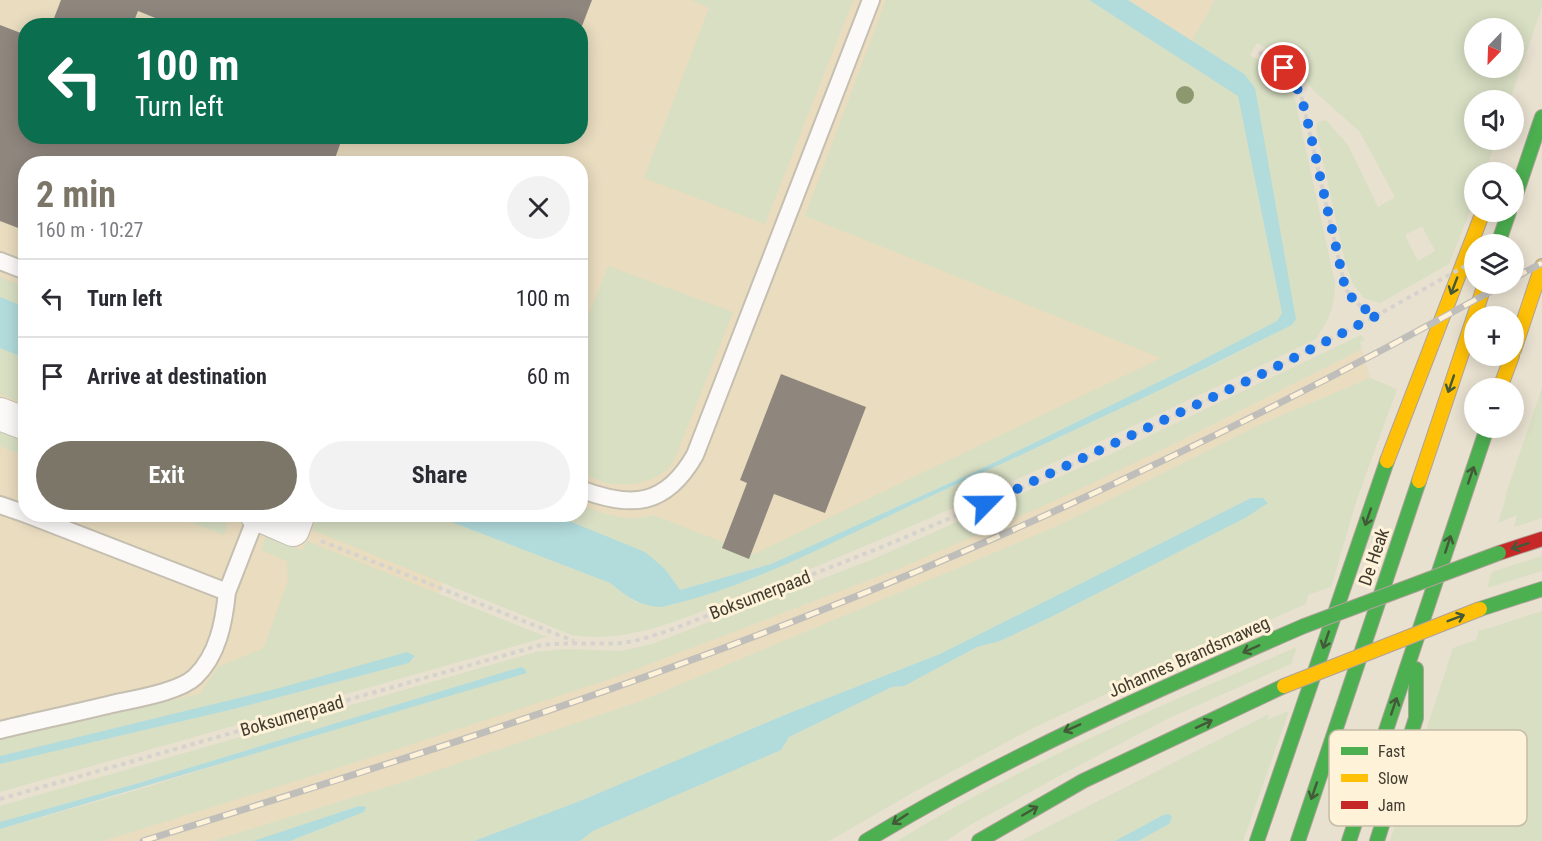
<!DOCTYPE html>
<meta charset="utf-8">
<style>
body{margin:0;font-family:"Roboto Condensed",sans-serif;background:#f2f2f3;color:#2b2b33;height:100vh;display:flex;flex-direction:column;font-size:22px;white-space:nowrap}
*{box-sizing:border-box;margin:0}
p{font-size:20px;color:#7c7c81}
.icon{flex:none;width:33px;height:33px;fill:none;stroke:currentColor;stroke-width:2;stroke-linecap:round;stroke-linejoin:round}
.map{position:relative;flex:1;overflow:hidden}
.panel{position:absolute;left:18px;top:156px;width:570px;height:366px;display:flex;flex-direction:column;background:#fff;border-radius:24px;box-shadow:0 3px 15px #0003}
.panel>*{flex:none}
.hud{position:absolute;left:18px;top:18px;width:570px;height:126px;border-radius:24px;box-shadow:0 3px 15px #0003;background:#0b6e4f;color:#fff;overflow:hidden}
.needle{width:39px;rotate:203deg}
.buttons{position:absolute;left:1464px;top:18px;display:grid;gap:12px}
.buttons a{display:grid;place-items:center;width:60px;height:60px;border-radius:50%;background:#fff;box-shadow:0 3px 15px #0003;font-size:30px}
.pin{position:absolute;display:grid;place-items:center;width:51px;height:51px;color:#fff;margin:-26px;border:3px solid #fff;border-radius:50%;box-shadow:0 2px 6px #0007}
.me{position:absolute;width:66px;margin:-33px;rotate:67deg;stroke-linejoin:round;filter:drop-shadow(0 0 4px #0008)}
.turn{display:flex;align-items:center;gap:21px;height:126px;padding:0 18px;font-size:27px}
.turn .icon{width:78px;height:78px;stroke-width:2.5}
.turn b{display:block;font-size:42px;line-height:51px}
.round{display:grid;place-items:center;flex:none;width:63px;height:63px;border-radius:32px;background:#f2f2f3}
.headline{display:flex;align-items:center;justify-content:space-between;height:102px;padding:0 18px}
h1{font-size:36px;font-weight:700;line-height:45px;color:#7b7667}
.primary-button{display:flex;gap:12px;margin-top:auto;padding:12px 18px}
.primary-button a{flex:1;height:69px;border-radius:36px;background:#7b7667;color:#fff;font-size:24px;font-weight:700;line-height:69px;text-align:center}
.primary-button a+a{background:#f2f2f3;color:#2b2b33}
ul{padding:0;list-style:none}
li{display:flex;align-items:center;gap:18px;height:78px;padding:0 18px;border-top:2px solid #e1e1e2}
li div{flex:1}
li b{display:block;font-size:22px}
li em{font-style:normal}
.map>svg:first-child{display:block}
.built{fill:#e9dcbf;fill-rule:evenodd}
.green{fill:#d8dfc3;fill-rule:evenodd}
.water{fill:#b2dbdc}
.building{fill:#8f877e}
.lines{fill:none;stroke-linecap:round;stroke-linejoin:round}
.lane-casing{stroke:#c5bfb1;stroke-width:20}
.street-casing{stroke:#c5bfb1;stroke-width:34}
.fast-casing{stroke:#afa19b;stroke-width:16}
.slow-casing{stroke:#afa19b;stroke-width:16}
.jam-casing{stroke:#afa19b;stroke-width:16}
.path{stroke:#d6d3ce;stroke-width:4;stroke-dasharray:4.5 4.5;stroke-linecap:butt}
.lane{stroke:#fcfaf8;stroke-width:16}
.street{stroke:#fcfaf8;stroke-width:32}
.fast{stroke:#4caf50;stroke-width:14}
.slow{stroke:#ffc107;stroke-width:14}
.jam{stroke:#c62828;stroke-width:14}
.rail-casing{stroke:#c0beba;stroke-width:7}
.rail{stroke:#fef2d9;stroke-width:4.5;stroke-dasharray:14;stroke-linecap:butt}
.fast-bridge-casing{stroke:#afa19b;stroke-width:16;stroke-linecap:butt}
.slow-bridge-casing{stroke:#afa19b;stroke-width:16;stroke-linecap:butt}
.path-bridge{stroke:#d6d3ce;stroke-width:4;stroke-dasharray:4.5 4.5;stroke-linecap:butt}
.fast-bridge{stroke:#4caf50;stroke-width:14}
.slow-bridge{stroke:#ffc107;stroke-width:14}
.tree{fill:#8d986f}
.oneway{stroke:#445937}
.route{stroke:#1a73e8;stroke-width:10;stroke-dasharray:0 18}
.labels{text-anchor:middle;stroke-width:6;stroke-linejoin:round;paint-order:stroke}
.street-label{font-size:18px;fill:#413c2f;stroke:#fef2d9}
.key{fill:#fef2d9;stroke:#c5bba6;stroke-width:1.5}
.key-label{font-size:16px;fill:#413c2f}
</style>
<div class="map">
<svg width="1542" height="841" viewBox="0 0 1542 841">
<rect width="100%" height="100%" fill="#e8e1d0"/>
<path class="built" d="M0 0H1089L1282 313 771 564 645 552 554 515 580 514V164H26V514H433L465 526 415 656 0 756ZM26 26H580V136H26Z
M1128 0H1215L1192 41Z
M1362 349 1370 378 1259 425 1053 528 638 702 406 781 212 841H103L401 748 613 678 898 569 1186 438Z"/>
<path class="green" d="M691 0H853L765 224 644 178 709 8Z
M886 0H1089L1238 95 1282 313 1277 321 1187 368 983 468 771 564 679 590 665 569 554 515 580 514 581 505C605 514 627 523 653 515L754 554 1161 358 805 216Z
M1215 0H1542V7L1510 100H1474V140H1496L1485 172H1474V201L1449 264 1380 303 1364 298 1353 284 1345 261 1316 129 1318 122 1326 120 1348 145 1378 207 1395 197 1360 132 1315 92 1295 68 1282 57 1257 43 1250 55C1269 66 1285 75 1294 95L1335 283C1335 308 1329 318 1316 339 1161 414 1005 487 846 554 809 570 771 585 733 599 681 619 629 644 572 635L312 530 318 515H433L610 583 635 602 672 605 749 580 1064 435 1213 365 1292 325 1244 74 1192 41ZM1474 28H1514V68H1474ZM1422 226 1435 251 1418 261 1405 235Z
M608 266 733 312 675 458 667 470 652 479 633 484H608L581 473V335Z
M0 277 25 287V307L0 297Z
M1361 335 1365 340 1360 342 1362 349 1186 438 1061 498 898 569 613 678 401 748 103 841H0V829L134 791 525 669 521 667 139 783 0 822V806L536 652 565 649 621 651 652 644 871 560 1111 454Z
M0 348 25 358V404L0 394Z
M1370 378 1397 389 1357 499 1331 587 1308 595 1306 604 1207 647 1031 729 921 788 829 841H580L593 831 781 750 789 737 892 687 904 686 977 647 1000 641 1053 616 1245 518 1268 502 1263 498H1251L940 654 792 712 580 801 474 841H290L364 812 359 806 253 841H212L406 781 638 702 1053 528 1259 425Z
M1542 388V518L1514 527 1517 515 1498 523 1506 498 1505 496Z
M0 431 25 441V456L0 446Z
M172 515H212L225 519 227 525 224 535Z
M266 535 302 550 307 541 547 637 0 792V764L238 708 409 663 415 658V656L407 652 276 689 0 756V740L200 694 218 667 264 648 288 580 287 561 261 550Z
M1542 556V571L1487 588 1492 572Z
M1542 611V841H1390L1453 648 1476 640 1479 630H1483Z
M1297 647 1291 664 1167 719 1063 774 970 825 946 841H897C1023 763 1161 706 1297 647Z
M1289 711 1243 841H1138L1169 824 1163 815 1115 841H1020L1269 714 1267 720Z"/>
<path class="water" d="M1089 0H1128L1244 74 1255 88 1295 314 1296 319 1292 325C1168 388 1041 446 914 504 832 542 750 587 662 607 638 606 628 597 610 583L433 515H554L645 552 665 569 680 590 771 564 983 468 1187 368 1277 321 1282 313 1238 96Z
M0 297 25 307V358L0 348Z
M1251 498H1263L1268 503 1245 518 1053 616 1000 641 977 647 904 686 892 687 789 737 781 750 593 831 580 841H474L580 801 792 712 940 654Z
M407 652 415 656 409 663 238 708 0 764V756L276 689Z
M521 667 525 669 527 673 0 829V822L139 783Z
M359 806 366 807 364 812 290 841H253Z
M1169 814 1172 817 1169 824 1138 841H1115L1163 815Z"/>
<path class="building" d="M61 0H592L582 26H175L138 11 132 26H51Z
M0 25 26 35V136H343L333 164H26V231L0 221Z
M781 374 866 407 825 513 774 494 749 559 722 548 747 483 740 480Z"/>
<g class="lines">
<defs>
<path id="lane" d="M0 261 26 271
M580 489C632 509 666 506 695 455L871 0
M0 505 26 514
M227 592 257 515
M0 730C37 721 75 713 112 704 134 699 179 692 195 677 218 655 224 622 227 592L26 514"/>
<path id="street" d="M0 414 26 424
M256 514 293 530 299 514"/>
<path id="fast" d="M1514 200 1542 117
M1498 244 1509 212
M1480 609 1542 589
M866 841C1006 756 1154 691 1304 626
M979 841 1083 781 1284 686
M1257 841 1387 461
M1298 841 1419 481
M1349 841 1487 428
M1377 841 1416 718V669"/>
<path id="slow" d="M1514 350 1542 266
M1500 388 1512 356
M1387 461 1483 212
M1419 481 1485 284"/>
<path id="jam" d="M1499 553 1542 539"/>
</defs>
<use href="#lane" class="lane-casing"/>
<use href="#street" class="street-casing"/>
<use href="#fast" class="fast-casing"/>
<use href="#slow" class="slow-casing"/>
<use href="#jam" class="jam-casing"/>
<path class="path" d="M1259 52C1279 64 1291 74 1301 95L1345 287C1353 302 1362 309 1378 315
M321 541 574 641
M0 799 537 646C565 641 593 645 621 643 640 641 658 634 676 628L882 547 1026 486 1264 373 1383 312"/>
<use href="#lane" class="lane"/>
<use href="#street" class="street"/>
<use href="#fast" class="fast"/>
<use href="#slow" class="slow"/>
<use href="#jam" class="jam"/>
<defs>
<path id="rail" d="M1514 278 1542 263
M143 841C370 770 596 700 817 612 1053 519 1282 407 1504 284"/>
</defs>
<use href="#rail" class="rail-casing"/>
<use href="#rail" class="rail"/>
<defs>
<path id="fast-bridge" d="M1304 626 1499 553"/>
<path id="slow-bridge" d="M1284 686 1480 609"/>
</defs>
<use href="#fast-bridge" class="fast-bridge-casing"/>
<use href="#slow-bridge" class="slow-bridge-casing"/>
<path class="path-bridge" d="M1383 312 1474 261"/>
<use href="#fast-bridge" class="fast-bridge"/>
<use href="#slow-bridge" class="slow-bridge"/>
</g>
<circle class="tree" cx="1185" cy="95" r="9"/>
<defs><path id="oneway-shaft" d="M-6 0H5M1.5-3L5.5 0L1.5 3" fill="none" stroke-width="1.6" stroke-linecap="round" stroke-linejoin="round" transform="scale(1.5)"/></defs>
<g class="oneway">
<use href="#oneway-shaft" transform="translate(1454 286) rotate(111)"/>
<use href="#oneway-shaft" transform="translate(1451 384) rotate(109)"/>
<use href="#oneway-shaft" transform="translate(1471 475) rotate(-71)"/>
<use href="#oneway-shaft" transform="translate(1368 517) rotate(109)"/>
<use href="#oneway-shaft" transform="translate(1448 544) rotate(-72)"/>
<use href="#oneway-shaft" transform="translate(1520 546) rotate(162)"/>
<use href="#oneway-shaft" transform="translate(1456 618) rotate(-21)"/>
<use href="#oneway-shaft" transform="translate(1326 640) rotate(109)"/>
<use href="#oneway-shaft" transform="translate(1251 649) rotate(156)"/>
<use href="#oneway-shaft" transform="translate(1394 706) rotate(-71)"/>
<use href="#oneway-shaft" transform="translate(1204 724) rotate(-25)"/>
<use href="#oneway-shaft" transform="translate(1072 728) rotate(156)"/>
<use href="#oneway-shaft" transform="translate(1314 791) rotate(109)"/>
<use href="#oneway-shaft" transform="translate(1030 811) rotate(-30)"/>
<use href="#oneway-shaft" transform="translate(900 819) rotate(147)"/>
</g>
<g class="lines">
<path class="route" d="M985 504 1264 373 1378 315C1362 309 1353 302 1345 287L1305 110 1294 80 1284 68"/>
</g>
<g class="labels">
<g class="street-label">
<text transform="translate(1374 557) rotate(-71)" y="6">De Heak</text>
<text transform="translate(760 595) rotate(-21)" y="6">Boksumerpaad</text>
<text transform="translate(1189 657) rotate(-24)" y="6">Johannes Brandsmaweg</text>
<text transform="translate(292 716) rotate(-16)" y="6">Boksumerpaad</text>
</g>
</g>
<rect x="1329" y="730" width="198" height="96" rx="9" class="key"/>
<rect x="1341" y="747" width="27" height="8" fill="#4caf50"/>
<rect x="1341" y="774" width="27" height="8" fill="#ffc107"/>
<rect x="1341" y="801" width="27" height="8" fill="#c62828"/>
<g class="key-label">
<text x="1378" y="757">Fast</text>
<text x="1378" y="784">Slow</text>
<text x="1378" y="811">Jam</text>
</g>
</svg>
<div class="buttons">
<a><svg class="needle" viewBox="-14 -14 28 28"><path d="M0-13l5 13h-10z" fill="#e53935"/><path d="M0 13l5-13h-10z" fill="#7c7c81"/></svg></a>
<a><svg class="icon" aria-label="sound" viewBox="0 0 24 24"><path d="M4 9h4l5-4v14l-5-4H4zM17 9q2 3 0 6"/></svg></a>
<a><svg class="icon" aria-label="search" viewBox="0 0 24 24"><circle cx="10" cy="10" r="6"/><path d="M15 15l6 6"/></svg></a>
<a><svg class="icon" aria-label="layers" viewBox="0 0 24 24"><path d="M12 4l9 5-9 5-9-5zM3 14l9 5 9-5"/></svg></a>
<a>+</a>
<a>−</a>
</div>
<div class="pin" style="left:1284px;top:68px;background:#d93025"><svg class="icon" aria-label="arrive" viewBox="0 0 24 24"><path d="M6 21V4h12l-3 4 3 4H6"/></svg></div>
<svg class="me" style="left:985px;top:504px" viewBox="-20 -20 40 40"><circle r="19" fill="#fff"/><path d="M0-13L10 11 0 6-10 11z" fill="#1a73e8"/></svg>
<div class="hud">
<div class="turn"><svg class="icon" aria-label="left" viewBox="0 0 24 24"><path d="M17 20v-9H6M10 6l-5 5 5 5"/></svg><div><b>100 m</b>Turn left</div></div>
</div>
<section class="panel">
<div class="headline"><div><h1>2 min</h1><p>160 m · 10:27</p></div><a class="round"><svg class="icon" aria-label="close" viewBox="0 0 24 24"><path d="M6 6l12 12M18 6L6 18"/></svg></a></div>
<ul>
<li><svg class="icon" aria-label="left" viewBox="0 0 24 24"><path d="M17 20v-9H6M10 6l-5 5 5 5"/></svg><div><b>Turn left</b></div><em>100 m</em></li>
<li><svg class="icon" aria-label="arrive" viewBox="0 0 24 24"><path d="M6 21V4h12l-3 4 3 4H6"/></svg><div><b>Arrive at destination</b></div><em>60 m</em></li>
</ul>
<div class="primary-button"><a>Exit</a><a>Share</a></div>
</section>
</div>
